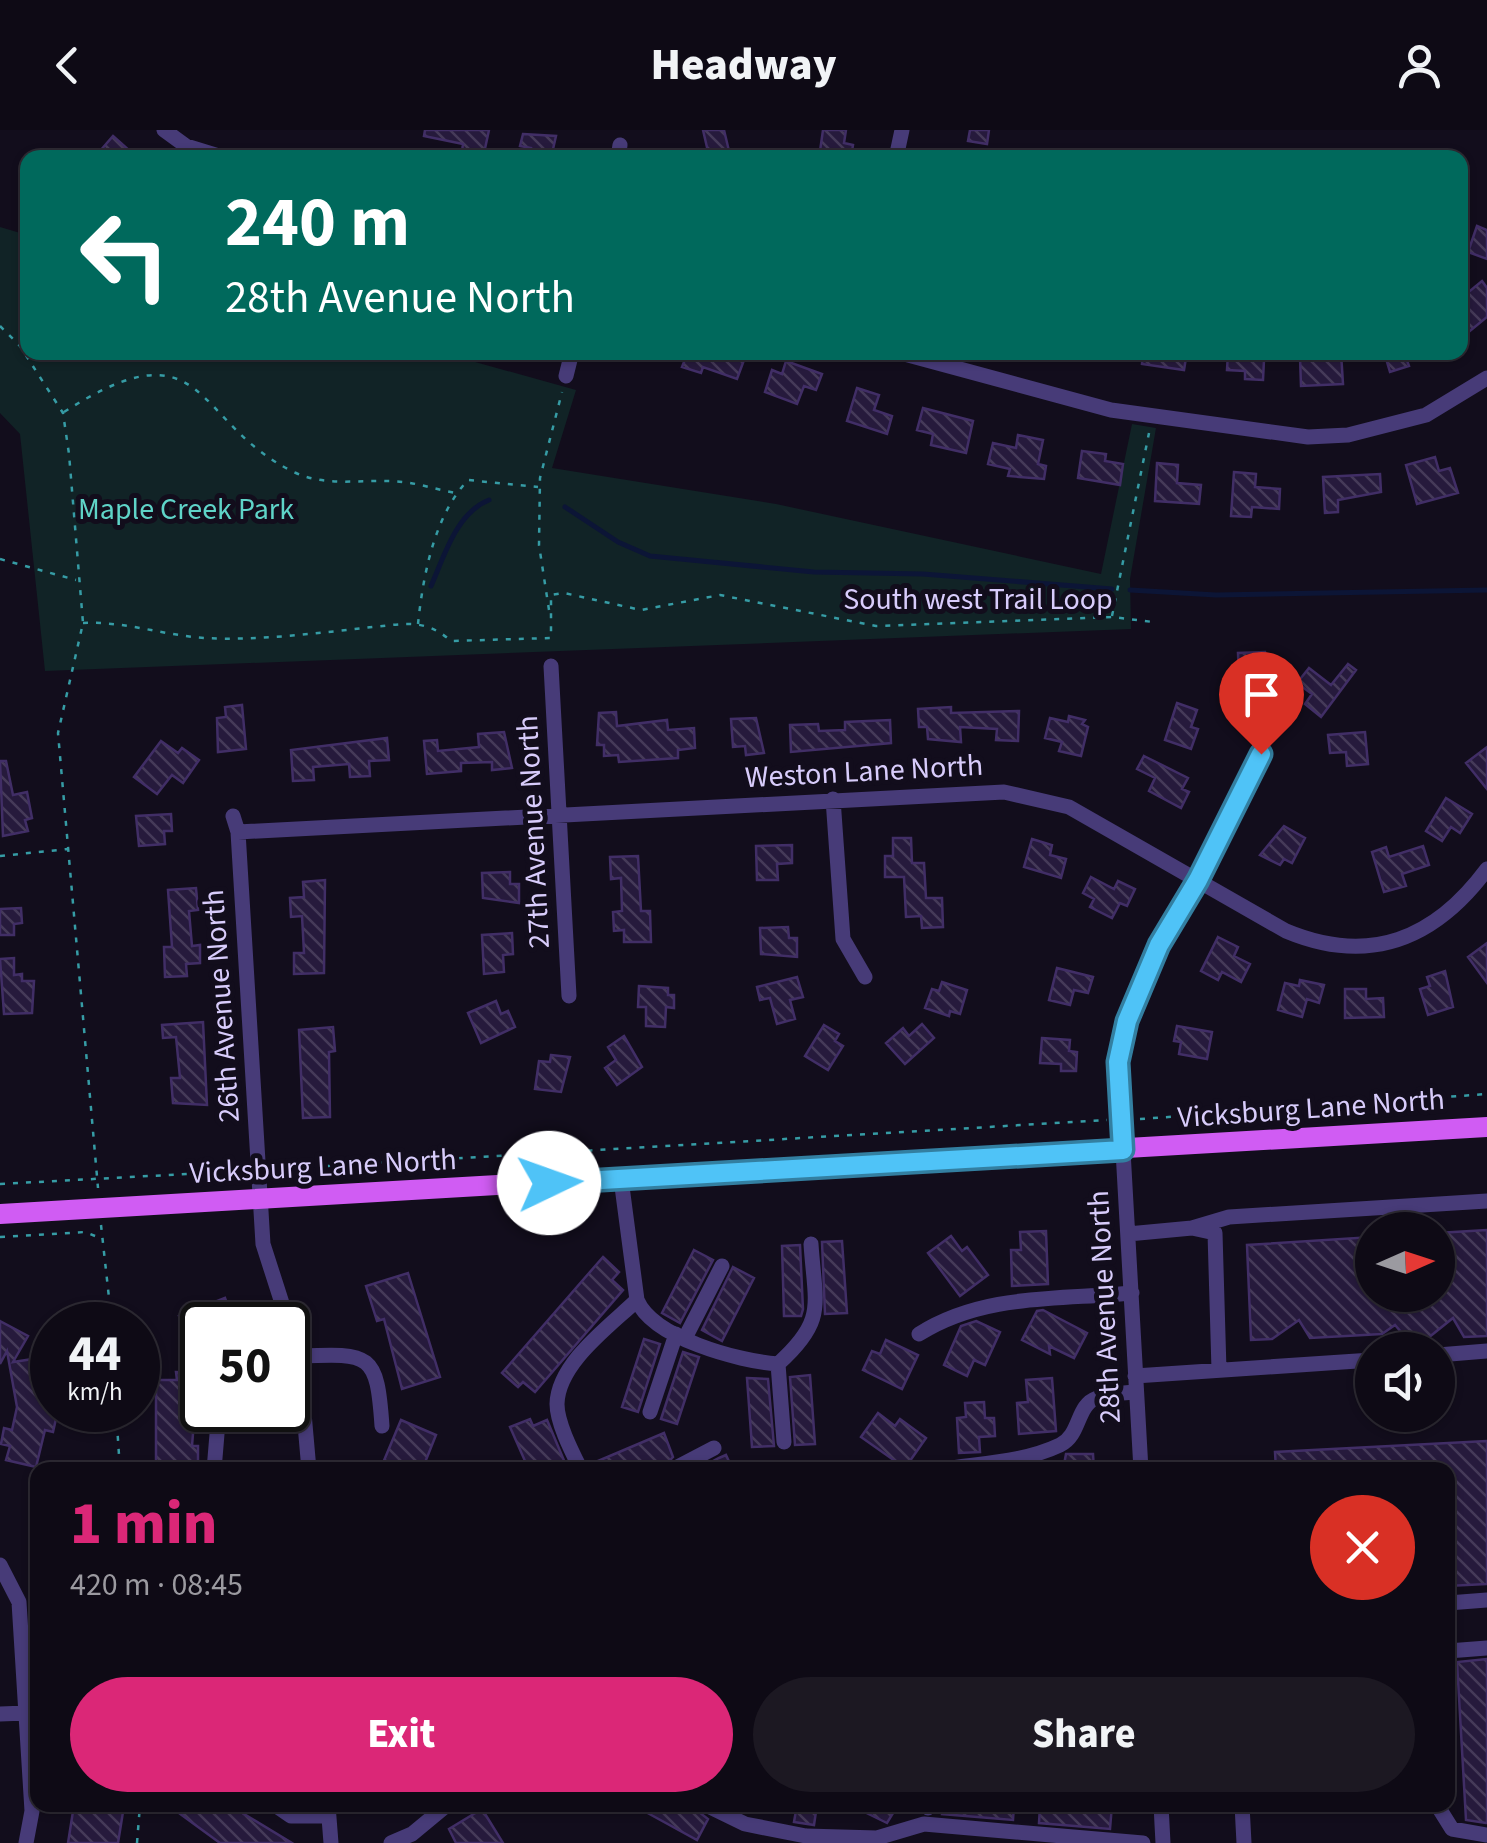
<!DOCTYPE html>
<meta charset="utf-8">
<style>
body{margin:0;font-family:"Source Sans 3",sans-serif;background:#1c1822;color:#f1f3f6;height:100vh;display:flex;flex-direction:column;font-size:38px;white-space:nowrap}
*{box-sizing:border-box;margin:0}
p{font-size:32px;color:#9b9aa0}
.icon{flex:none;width:55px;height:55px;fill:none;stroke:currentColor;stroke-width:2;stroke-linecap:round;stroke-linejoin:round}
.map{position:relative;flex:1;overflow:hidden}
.panel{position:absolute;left:30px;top:1332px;width:1425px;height:350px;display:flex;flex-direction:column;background:#0e0a15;border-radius:20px;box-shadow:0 2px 8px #0004,0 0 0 2px #2e2b34}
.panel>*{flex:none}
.banner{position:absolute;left:20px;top:20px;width:1448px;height:210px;border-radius:20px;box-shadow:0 2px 8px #0004,0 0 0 2px #2e2b34;background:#00695c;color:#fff;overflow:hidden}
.needle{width:65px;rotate:87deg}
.fabs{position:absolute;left:1355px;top:1082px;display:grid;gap:20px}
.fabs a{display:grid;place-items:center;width:100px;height:100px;border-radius:50%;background:#0e0a15;box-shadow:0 2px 8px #0004,0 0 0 2px #2e2b34;font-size:50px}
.speed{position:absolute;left:30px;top:1172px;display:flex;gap:20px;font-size:50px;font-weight:700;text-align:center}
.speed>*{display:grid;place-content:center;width:130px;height:130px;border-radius:50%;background:#0e0a15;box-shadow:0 2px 8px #0004,0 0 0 2px #2e2b34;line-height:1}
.speed small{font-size:25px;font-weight:400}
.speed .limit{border:5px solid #111;border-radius:15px;background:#fff;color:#111}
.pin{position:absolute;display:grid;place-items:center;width:85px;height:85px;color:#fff;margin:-102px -42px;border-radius:50% 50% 50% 0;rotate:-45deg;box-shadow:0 0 10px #0007}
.pin .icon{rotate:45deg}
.me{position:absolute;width:110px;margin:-55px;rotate:87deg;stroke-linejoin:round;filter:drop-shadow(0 0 8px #0008)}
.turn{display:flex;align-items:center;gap:35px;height:210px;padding:0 40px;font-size:45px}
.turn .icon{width:130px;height:130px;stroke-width:2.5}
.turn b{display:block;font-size:70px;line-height:85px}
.round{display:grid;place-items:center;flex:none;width:105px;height:105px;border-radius:52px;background:#1c1822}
.overview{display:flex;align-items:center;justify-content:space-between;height:170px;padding:0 40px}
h1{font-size:60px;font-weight:800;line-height:75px;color:#db2777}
.button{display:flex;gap:20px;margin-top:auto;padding:20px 40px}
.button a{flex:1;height:115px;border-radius:60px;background:#db2777;color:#fff;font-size:40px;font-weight:800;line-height:115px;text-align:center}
.button a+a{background:#1c1822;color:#f1f3f6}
header{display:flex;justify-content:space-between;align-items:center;height:130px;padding:0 40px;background:#0e0a15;font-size:45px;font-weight:800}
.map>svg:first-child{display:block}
.green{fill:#112326}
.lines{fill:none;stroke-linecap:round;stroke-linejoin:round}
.stream{stroke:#0c1536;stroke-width:5}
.building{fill:url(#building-back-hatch);stroke:#412e66;stroke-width:2.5}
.path{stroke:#369ca5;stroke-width:2.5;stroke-dasharray:5 8;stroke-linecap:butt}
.minor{stroke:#473b78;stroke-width:15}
.major{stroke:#d05cf3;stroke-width:20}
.route-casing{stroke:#337fa1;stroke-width:25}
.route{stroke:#4fc3f7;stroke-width:18}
.labels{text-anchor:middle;stroke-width:10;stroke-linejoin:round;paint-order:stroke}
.park-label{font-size:30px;fill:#5fd4c8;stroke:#120d1c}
.street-label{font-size:30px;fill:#d8ccfb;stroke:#120d1c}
</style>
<header><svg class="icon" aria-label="back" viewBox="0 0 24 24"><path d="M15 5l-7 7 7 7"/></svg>Headway<svg class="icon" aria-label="person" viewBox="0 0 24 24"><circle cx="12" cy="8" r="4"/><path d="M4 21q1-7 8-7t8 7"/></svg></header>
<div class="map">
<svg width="1487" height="1713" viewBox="0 0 1487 1713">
<defs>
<pattern id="building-back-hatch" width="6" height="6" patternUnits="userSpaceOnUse" patternTransform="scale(2.5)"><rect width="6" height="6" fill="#261a3c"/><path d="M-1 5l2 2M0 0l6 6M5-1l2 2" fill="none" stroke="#453a59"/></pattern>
</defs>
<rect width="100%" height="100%" fill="#120d1c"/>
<path class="green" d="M0 97 27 105 28 222 443 223 576 260 552 338 776 374 1101 444 1132 294 1156 298 1130 449 1131 499 45 541 20 304 0 283Z"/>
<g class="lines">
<path class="stream" d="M565 377 618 412 650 426 814 442 923 444 1112 459
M431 456C444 427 456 383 489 370
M1130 460 1216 465 1487 460"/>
</g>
<path class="building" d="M425 0H489L483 28H461L463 14 424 6Z
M703 0H724L729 21 709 26Z
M823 0H846L844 13 853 15 851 28H819Z
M970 0H989L987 14 968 11Z
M523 4 556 6 551 28H530L531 18 520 16Z
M113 6 130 21 124 28H94Z
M1477 96 1487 100V129L1468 122Z
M1482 151 1487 158V187L1460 209V169Z
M688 222H747L737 249 703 237 701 243 682 237Z
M1143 222H1187L1184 240 1142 234Z
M1228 222H1259V230H1264L1263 250 1245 249V241L1227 240Z
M1341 222 1343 254 1301 256 1300 227Z
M1384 222H1404L1409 236 1390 242Z
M786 231 822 244 816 260 804 256 797 274 765 262 772 240 782 244Z
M857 258 879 265 874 280 892 286 887 304 847 291Z
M923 278 973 291 966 323 931 315 933 304 917 300Z
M1018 305 1043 310 1038 334 1046 336 1044 349 1008 346 1010 339 988 334 993 313 1016 318Z
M1082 321 1106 324 1105 331 1123 334 1120 355 1078 348Z
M1435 327 1439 341 1450 338 1458 363 1417 374 1406 335Z
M1157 333 1178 335 1177 353 1201 355 1199 374 1155 371Z
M1234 342 1256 344 1255 357 1280 359 1279 379 1252 377 1251 387 1231 386Z
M1380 344 1381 362 1338 370V382L1325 383 1323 347Z
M1265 522 1271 559 1252 560 1251 550 1239 551 1238 523Z
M1348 534 1356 540 1321 587 1305 574 1312 564 1297 553 1309 538 1331 555Z
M1177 573 1197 580 1191 597 1198 599 1191 619 1165 610Z
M242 575 246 619 218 622 217 588 226 587 225 577Z
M951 577V583L1019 581 1018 611 996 610 997 599 960 597 961 612 928 609 927 597H919L918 579Z
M616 582 617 596 667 590 668 600 694 598 695 618 678 620V628L619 632 618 625 604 626V615H597L599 583Z
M1069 586 1085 590 1082 594 1088 597 1081 626 1059 621 1062 612 1045 608 1050 588 1068 592Z
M756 588 764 623 746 625 745 616 733 617 731 589Z
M890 590 891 613 791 622 790 595 818 594 819 601 845 600V592Z
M504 602 512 638 492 640V632L461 633V641L427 644 424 611 437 610 438 621 479 617 478 604Z
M1365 602 1368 634 1347 636 1346 622 1330 623 1328 605Z
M387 608 389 630 369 631 370 646 350 647 349 634 313 637 314 650 293 651 291 620Z
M161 611 178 623 182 618 199 630 183 653 172 645 157 664 134 647Z
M1487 617V659L1466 633Z
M1144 626 1188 648 1182 659 1189 662 1181 678 1149 661 1155 648 1137 639Z
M0 631H6L13 665 27 662 32 688 25 690 28 701 3 706Z
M1446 668 1472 684 1460 703 1451 697 1442 711 1426 701Z
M171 684 172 701H164L165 714 139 716 136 686Z
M1284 696 1305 708 1292 733 1284 729 1280 735 1260 725Z
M893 708H911L912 733H924L926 768H942L943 797 922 798 921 786 906 787 904 747H885V726H893Z
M1032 709 1052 715 1050 725 1066 729 1061 748 1024 737Z
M792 715V733L777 734 778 750H757L756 716Z
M1423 716 1429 735 1402 744 1406 756 1384 762 1372 722 1386 717 1389 727Z
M638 726 641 781H650L651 812H624V800L614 801 613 782 622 781 621 748 611 749 610 727Z
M510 742V754H519V773L483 768 482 743Z
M1091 747 1114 759 1118 751 1135 759 1127 776 1120 773 1112 788 1090 777 1094 769 1083 763Z
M325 750 324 843 294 844V823H304L302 786 291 787 290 768 304 767 303 752Z
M196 758 198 780 189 781 192 816 200 815V833L186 834 187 846 165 847 164 817H172L168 760Z
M21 778 22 793 14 794V805H0V779Z
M788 797 789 808H797V827L761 824 760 798Z
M512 803 513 824 503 825 504 842 484 844 482 805Z
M1218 807 1238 817 1234 826 1250 834 1241 852 1222 842 1218 850 1201 841Z
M1487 813V853L1468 827Z
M14 828V845L22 844V851H34L32 883 4 884 0 829Z
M1057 838 1093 847 1088 863 1074 860 1070 875 1049 870Z
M1445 841 1453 877 1428 885 1420 859 1430 856 1427 847Z
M797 847 803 867 790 870 795 889 777 894 770 868 760 870 757 857Z
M1300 850 1324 855 1319 873 1307 869 1302 887 1278 880 1285 853 1299 856Z
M942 852 967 860 960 884 950 881 949 886 925 878 932 859 939 861Z
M639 856 668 858V865H674V878L666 877 665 897 646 896V877H638Z
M1345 859H1366V869L1383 868 1384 887 1345 888Z
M496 871 501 884 508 881 515 897 481 913 468 883Z
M203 892 207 975 173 973 171 948H180L176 907 163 908 162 895Z
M922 894 934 908 905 934 886 913 903 898 909 906Z
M824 895 839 904 835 911 843 916 828 940 805 926Z
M1177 896 1212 902 1207 929 1179 924 1181 912 1174 911Z
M333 897 335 921 329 922 330 987 303 988 299 900Z
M624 906 642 937 617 955 605 938 616 930 608 917Z
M1042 908 1070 910 1069 921 1077 922 1076 941H1061V934L1040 933Z
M551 925 570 927 561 962 535 959 539 931 550 932Z
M1487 1100V1206L1464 1207 1453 1188 1428 1208 1408 1210 1395 1195 1382 1204 1310 1208 1299 1190 1272 1209 1251 1210 1247 1115 1372 1107V1165H1438V1103Z
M1046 1101 1048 1154 1012 1156 1011 1120H1021L1020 1102Z
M951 1106 962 1121 967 1117 988 1145 960 1166 928 1123Z
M842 1111 847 1183 825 1184 822 1112Z
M800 1115 803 1179 801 1186H784L782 1116Z
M694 1120 713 1130 680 1193 662 1183Z
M603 1127 619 1142 612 1150 623 1160 535 1262 523 1252 518 1257 502 1243Z
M733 1137 754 1148 722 1211 702 1200Z
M408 1143 440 1247 402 1259 384 1189 377 1191 366 1156Z
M225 1168 235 1195H202V1217L193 1221 179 1186Z
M1043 1180 1087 1203 1074 1228 1049 1216 1050 1224 1022 1210 1037 1181Z
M0 1191 28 1206 13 1232 52 1226V1280H58L53 1302 45 1300 36 1337 6 1330 10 1316 1 1314 4 1298 12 1300 17 1277 7 1221 0 1234Z
M976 1191 1000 1202 985 1235 974 1230 967 1246 944 1235 961 1196Z
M644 1209 660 1214 638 1282 622 1277Z
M886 1210 918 1225 902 1259 863 1240 872 1221 880 1224Z
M683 1222 699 1227 677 1294 661 1289Z
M176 1242 198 1243 192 1316H198V1340H156V1250H177Z
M810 1245 815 1314 795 1315 790 1247Z
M747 1248 768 1249 774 1316 752 1317Z
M1052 1248 1056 1301 1019 1304 1017 1273 1028 1272 1026 1250Z
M984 1272 985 1288H994L995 1306 979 1307 980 1322 959 1323 957 1288 966 1287 965 1273Z
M878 1283 895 1296 900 1289 926 1308 905 1338 861 1307Z
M530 1289 533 1296 547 1290 568 1340H529L510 1297Z
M401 1290 436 1305 422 1340H380Z
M664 1303 673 1327 661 1340H602L598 1331Z
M1487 1311V1454L1448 1456V1340H1276L1275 1322Z
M1066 1324H1093L1094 1340H1063Z
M726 1325 733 1340H696L719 1328Z
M1487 1529V1693H1486L1466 1690 1457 1532Z
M74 1675 123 1682 118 1713H68Z
M168 1675H229L292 1713H220Z
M633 1675H690L708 1689 697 1710Z
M797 1675H817L814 1695 794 1692Z
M850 1675H898L887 1693Z
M942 1675H1014L1013 1690 942 1684Z
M1040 1675H1112L1110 1699 1039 1693Z
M482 1679 503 1713H456L449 1699Z"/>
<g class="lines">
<path class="path" d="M0 196 20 216 63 283 69 324 83 493 58 603 98 1058
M64 282C209 189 192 295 296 343 328 358 369 348 403 352 421 354 438 360 456 363
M0 429 76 450
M549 480 539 415 540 348 562 262
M1112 486 1149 303
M83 493C124 491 163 505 204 508 259 511 318 503 373 497 404 494 425 488 451 511L551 508V465L564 463 641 480 720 465 876 496 1112 487 1153 492
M418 494C423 446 434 386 468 350L538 357
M0 726 68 719
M1140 989 1487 964
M276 1039 1107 990
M0 1054 243 1041
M101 1095 112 1195
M0 1107 85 1102 100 1108
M116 1280 120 1340
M137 1713 140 1675"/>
<path class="minor" d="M164 0 186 16 225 28
M618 28 620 15
M896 28 902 0
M897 222 1111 280 1308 307 1348 305 1426 285 1487 248
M566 246 572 222
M551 536 569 866
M833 669 843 809 865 847
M233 686 238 702 263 1114 299 1226 309 1340
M238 702 1004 662 1069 677 1286 801C1370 836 1435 809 1487 739
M1192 1098 1229 1087 1487 1071
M1128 1104 1192 1098 1215 1103 1219 1240
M637 1170C653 1208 738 1231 778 1234 827 1190 815 1175 811 1114
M919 1204C984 1163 1059 1170 1132 1163
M685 1208 722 1136
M1438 1225 1487 1221
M299 1226C371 1223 377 1223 382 1296
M778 1234 784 1312
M1135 1246 1372 1230
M650 1282 676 1204
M1244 1338V1340
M214 1340 219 1280
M581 1340C572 1322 557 1293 557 1274 558 1233 610 1196 637 1170L621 1049
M672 1340 714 1318
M938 1340C979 1333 1022 1333 1060 1315 1081 1305 1076 1275 1097 1268 1109 1263 1124 1263 1136 1262
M1141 1340 1118 932 1141 852 1261 625
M0 1435 19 1472 32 1681 26 1713
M1448 1473 1487 1470
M1448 1521 1487 1518
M0 1584 26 1583
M275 1675 291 1686H329
M328 1675 331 1713
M706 1675 745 1694 806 1706 877 1708 924 1694 1143 1713
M925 1675 928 1678
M1161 1675 1163 1713
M1242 1675 1244 1713
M1437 1675 1452 1699 1487 1705
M391 1713 412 1704 447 1675"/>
<path class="major" d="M0 1084 1487 997"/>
</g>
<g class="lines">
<defs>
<path id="route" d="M549 1053 1123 1020 1118 932 1127 891 1159 815 1198 750 1261 624"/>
</defs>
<use href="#route" class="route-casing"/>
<use href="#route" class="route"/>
</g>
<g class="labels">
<g class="park-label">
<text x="186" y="389">Maple Creek Park</text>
</g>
<g class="street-label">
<text x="978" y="479">South west Trail Loop</text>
<text transform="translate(864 641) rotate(-3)" y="10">Weston Lane North</text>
<text transform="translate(533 702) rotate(-93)" y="10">27th Avenue North</text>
<text transform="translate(221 876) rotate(-94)" y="10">26th Avenue North</text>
<text transform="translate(1311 978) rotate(-4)" y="10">Vicksburg Lane North</text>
<text transform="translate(323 1036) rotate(-3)" y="10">Vicksburg Lane North</text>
<text transform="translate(1104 1177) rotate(-93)" y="10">28th Avenue North</text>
</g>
</g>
</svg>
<div class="fabs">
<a><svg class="needle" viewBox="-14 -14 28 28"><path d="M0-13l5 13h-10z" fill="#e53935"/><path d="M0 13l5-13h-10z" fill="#9b9aa0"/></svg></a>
<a><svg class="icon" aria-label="sound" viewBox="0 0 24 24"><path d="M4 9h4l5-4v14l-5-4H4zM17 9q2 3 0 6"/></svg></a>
</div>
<div class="speed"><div>44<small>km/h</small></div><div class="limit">50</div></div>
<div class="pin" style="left:1261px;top:624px;background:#d93025"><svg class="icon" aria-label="arrive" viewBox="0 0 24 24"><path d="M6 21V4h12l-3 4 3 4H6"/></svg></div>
<svg class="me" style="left:549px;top:1053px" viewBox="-20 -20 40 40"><circle r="19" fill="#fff"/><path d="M0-13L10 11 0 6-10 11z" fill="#4fc3f7"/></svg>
<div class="banner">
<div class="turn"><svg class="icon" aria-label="left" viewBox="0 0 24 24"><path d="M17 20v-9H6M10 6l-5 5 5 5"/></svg><div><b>240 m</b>28th Avenue North</div></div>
</div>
<section class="panel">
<div class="overview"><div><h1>1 min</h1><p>420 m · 08:45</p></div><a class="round" style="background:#d93025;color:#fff"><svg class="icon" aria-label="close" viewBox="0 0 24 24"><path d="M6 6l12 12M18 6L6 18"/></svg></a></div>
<div class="button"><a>Exit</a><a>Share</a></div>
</section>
</div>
